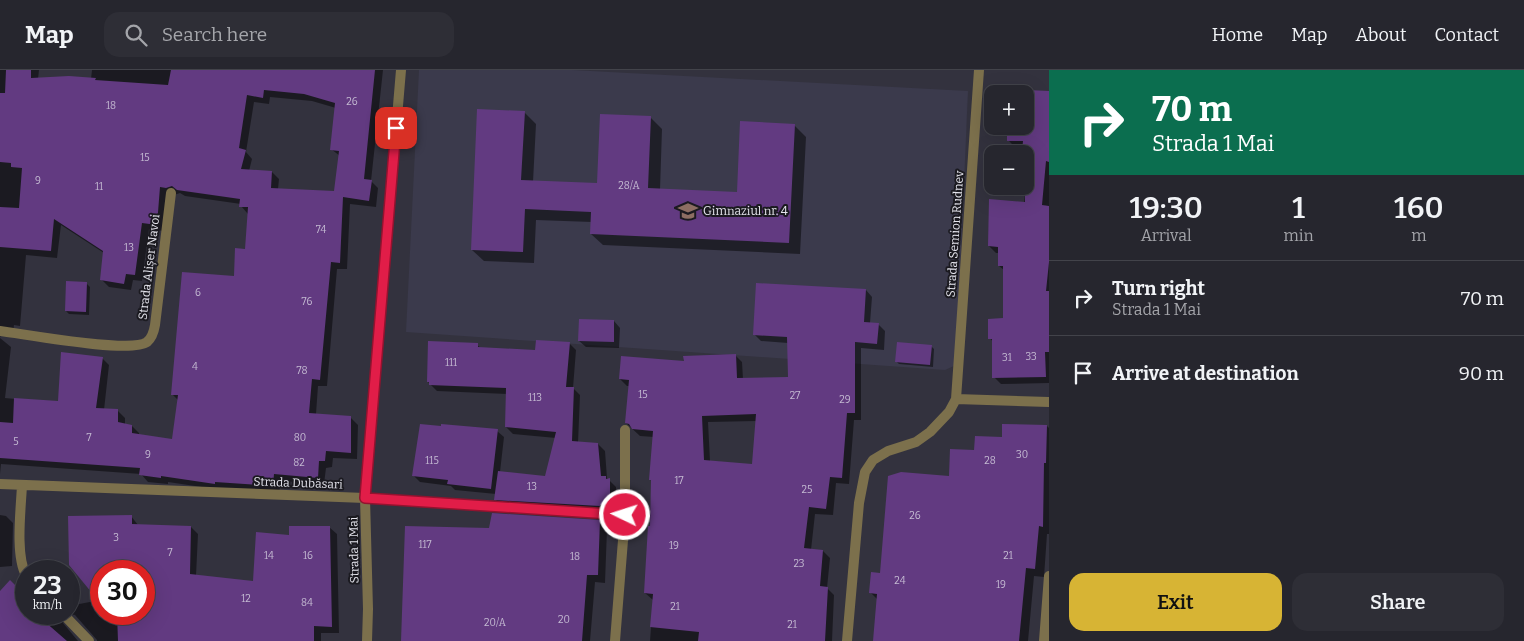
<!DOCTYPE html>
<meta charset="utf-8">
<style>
body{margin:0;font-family:Bitter,serif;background:#2e2e36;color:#f1f3f6;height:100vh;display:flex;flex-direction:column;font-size:19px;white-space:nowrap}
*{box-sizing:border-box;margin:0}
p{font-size:16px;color:#a4a5aa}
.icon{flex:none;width:28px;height:28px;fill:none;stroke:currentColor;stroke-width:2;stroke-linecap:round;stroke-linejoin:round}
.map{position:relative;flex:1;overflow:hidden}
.side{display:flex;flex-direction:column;background:#26262e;width:475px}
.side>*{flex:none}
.hud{background:#0b6e4f;color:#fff;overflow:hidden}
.buttons{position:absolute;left:984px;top:15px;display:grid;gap:10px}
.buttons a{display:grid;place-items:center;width:50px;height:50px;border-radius:10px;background:#26262e;box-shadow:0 5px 20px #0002,0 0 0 1px #42434a;font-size:25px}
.speed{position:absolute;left:15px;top:490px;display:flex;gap:10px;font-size:25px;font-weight:700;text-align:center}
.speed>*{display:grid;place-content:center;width:65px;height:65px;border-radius:50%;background:#26262e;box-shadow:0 5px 20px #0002,0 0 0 1px #42434a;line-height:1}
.speed small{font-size:12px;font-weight:400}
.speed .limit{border:8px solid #d22;background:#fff;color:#111}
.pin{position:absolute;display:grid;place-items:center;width:42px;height:42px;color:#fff;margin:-21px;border-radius:10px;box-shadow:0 2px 8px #0006}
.me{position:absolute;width:55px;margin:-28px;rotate:274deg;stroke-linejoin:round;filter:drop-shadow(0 0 4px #0008)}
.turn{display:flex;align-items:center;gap:18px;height:105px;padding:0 20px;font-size:22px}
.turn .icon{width:65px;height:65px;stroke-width:2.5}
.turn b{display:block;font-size:35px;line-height:42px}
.eta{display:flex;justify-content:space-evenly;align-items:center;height:85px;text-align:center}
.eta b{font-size:30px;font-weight:600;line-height:35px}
.cta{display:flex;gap:10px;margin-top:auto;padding:10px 20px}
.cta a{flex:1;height:58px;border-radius:15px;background:#d7b434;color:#111;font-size:20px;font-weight:600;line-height:58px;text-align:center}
.cta a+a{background:#2e2e36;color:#f1f3f6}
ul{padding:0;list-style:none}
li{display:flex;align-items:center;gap:15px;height:75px;padding:0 20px;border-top:1px solid #42434a}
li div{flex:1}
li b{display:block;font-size:19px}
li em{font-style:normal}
header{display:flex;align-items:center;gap:30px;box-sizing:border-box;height:70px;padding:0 25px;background:#26262e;border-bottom:1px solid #42434a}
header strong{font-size:24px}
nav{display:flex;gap:28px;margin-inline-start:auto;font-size:18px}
.search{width:350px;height:45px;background:#2e2e36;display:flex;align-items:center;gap:12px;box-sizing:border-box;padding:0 18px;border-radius:15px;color:#a4a5aa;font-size:19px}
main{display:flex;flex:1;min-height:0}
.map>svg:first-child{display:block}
.built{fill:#3b3a4c}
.shadow{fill:#0007;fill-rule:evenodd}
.building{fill:#623a81;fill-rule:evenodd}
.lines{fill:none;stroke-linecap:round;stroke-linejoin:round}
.minor{stroke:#7c704c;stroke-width:10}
.route-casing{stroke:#92132f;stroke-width:12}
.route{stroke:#e11d48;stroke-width:9}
.labels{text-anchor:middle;stroke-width:4;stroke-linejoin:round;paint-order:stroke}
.number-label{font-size:10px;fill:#c4bad2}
.poi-label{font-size:12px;fill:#e5e5ed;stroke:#1b1a20;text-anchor:start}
.street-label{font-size:12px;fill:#e5e5ed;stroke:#1b1a20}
</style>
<header>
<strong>Map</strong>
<div class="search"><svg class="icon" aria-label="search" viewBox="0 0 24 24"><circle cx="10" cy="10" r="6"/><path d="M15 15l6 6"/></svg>Search here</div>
<nav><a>Home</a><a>Map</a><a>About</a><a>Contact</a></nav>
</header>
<main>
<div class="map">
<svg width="1049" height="571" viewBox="0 0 1049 571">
<rect width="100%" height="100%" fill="#33323e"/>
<path class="built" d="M419 0H572L968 21 956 295 945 300 406 262Z"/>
<path class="shadow" d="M0 0H39L38 9H91L92 0H383L371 111 378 118 376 137 350 134 347 199H337L327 316H318L316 344 351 348 358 355 357 389 333 388 332 397 326 398 324 414 281 411 279 423 222 420 168 412V414L148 412 141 404 1 394 0 404V268L11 277 5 328 59 333 102 288 109 295 104 340 118 341 125 348V354L132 356 139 363V365L173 370 179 331 172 324 235 207 247 180 248 144 241 136V134L185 126 180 123 174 125 164 161 149 159 142 211 133 210 131 220 109 217 102 210 104 183 61 155 57 188 26 185 20 256 14 255 13 262 5 261 0 267ZM270 27 312 31 336 38 331 79 340 86 335 123 278 119 279 109 272 102 249 101 252 89 246 82 254 32 269 34Z
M1049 22V313L1001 314 994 307 993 272 990 268 1005 250 1004 200 999 196V183H996L989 176 1024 134 1028 92 1024 77H1015L1008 70V65L1004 61 1025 56Z
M524 42 536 54 533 112 598 114 651 48 662 59 660 120 738 123 794 55 806 67 800 184 603 175 591 164 592 152 536 150 534 193 484 191 472 180Z
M87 214 90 217 89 245 69 244 66 241Z
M866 220 872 227 870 253 878 254 885 261 884 280 861 278V350H854L849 414 836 413 833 445 815 444 811 480 823 481 830 488 827 518 834 525 832 571H650L653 530 645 523 652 457V412L650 409 654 367 640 366 626 353 629 316H627L620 309 685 293 736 286 742 292 743 309 789 308 788 273 761 271 754 264ZM757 351 753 395 710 391 708 352Z
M614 251 620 258 619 278 586 277 579 271Z
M569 273 576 280 573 318 580 325 578 373 598 374 605 381 607 408 616 417V441L502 436 495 429 496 424 455 420 451 416 420 412 414 406 497 361 504 367 500 402 546 407 556 368 513 364 506 357 507 324 437 321 428 312 477 275 481 278 536 282Z
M931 276 934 279 933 297 899 294 896 291Z
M1047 356 1049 358V464H1047L1044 507 1034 506 1028 571H874L878 530 870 522 950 407 975 381 1003 368Z
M0 445 6 446 13 453 12 496 0 497Z
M131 446 138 455 191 457 198 464 196 506 254 512 291 466 329 457 337 464 339 563H321V571H97V570L75 545 70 544 65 546 63 553 78 571H0V523L10 512 26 527V544H69V536L100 530 70 494ZM101 501H144V544H101Z
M599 451 607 459 605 513 595 512 590 571H403L490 459Z"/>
<path class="building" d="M6 0H31V8L69 6 96 8 95 10 168 15 171 0H375L364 109 372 110 369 131 343 127 340 193 331 192 320 310 312 309 309 343 351 346V383L326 381 325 391H319L318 408 274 404 273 416 215 412V414L161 406V408L139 405 140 398 0 388V352L13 353 14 328 58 331 61 282 103 287 96 338 118 339V352L132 355V363L172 369 178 325H171L182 202 234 206 235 178 245 179 248 137H239L240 129 177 120 172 116 166 118 160 117 157 155 142 153 135 205 126 204 124 214 100 210 103 181 54 149 51 181 0 177V137L19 138 22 98 11 97V93L0 92V23H5ZM264 20 304 24 335 33 330 80 339 81 334 121 271 118 272 101 241 99 246 80 239 78 247 25 263 28Z
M1004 19 1049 21V92L1046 91 1042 135 1049 136V192L1046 221H1049V282H1045L1046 307 992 308V269H988V249L1003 248V196H998V177L988 176 989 129 1025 132V81H1022L1023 71H1007V62H1003V56H1025V24H1004Z
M477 39 525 41 521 110 597 113 600 44 651 46 648 118 737 122 740 51 795 54 789 173 590 164 591 142 525 139 523 182 471 180Z
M66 211 87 212 86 242 65 241Z
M756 213 866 219 864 252 879 253 877 274 855 272V343H847L842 408 830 407 826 439 809 437 804 478 823 480 820 516 828 517 825 571H698L699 562 650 557 653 524 644 523 648 456H650L651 410H649L653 361 632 359 629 354 625 353 629 310 619 309 621 286 684 291 683 286 736 284 737 308 788 307 787 267 753 265ZM756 344 752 394 704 390 702 346Z
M579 249 614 250V272L578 271Z
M536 270 570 272 566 317H574L572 371 598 373 601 406H606V409L610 408V435H600V436L494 430 498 401 545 406 556 362 505 357 506 318 429 315V312H427L428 271 478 273V277L535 280Z
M897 272 932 275 930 295 895 292Z
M420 354 441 356V354L498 359 491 419 447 414 448 410 412 406Z
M1002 354 1047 355 1046 393H1044L1043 457 1039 456 1035 499 1026 498 1019 571H873L877 524 869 523 871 502 880 503 888 406 901 402 949 406 950 379 974 380 975 366 1002 367Z
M492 443 600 450 598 505H587L582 571H401L405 456 489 458Z
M132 445V454L191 456 190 504 253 511 256 462 289 465V456H330L332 557 314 556V571H118L117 544H144V501H101V534L69 495 68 446Z
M10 510 26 526V544H36L67 571H0V521Z"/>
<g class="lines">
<path class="minor" d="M0 261C25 264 131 284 147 272 152 268 154 261 155 255L171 123
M956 329 1049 332
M0 414 365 428 625 445
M22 415C21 438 15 485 26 505
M63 544 89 571
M367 571 368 539 365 428 401 0
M615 571 625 445V360
M847 571 859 433 865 402 873 390 888 381 916 372 930 362 949 342 956 329 979 0
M1044 571 1049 506"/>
</g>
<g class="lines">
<defs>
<path id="route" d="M396 58 365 428 625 445"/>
</defs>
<use href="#route" class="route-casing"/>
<use href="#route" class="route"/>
</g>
<defs>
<symbol id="school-bare" viewBox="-9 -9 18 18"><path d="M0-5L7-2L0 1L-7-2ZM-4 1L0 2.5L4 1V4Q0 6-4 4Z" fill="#8d6e63" stroke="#1b1a20" stroke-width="2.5" paint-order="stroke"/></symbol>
</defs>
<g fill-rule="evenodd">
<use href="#school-bare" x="674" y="127" width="28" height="28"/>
</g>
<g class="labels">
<g class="number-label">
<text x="352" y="35">26</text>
<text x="111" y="39">18</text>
<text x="145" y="91">15</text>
<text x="38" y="114">9</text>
<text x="629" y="119">28/A</text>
<text x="99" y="120">11</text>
<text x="321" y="163">74</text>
<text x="129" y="181">13</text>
<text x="198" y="226">6</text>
<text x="307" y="235">76</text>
<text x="1031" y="290">33</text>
<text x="1007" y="291">31</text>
<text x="451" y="296">111</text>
<text x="195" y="300">4</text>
<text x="302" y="304">78</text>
<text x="643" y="328">15</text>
<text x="795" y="329">27</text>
<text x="535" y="331">113</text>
<text x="845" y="333">29</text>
<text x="89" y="371">7</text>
<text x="300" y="371">80</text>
<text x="16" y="375">5</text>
<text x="148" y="388">9</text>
<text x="1022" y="388">30</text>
<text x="432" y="394">115</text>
<text x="990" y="394">28</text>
<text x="299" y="396">82</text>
<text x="679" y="414">17</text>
<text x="532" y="420">13</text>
<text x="807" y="423">25</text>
<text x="915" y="449">26</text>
<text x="116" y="471">3</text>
<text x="425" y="478">117</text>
<text x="674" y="479">19</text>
<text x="170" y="486">7</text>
<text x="269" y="489">14</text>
<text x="308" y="489">16</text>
<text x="1008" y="489">21</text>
<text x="575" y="490">18</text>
<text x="799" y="497">23</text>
<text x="900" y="514">24</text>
<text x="1001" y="518">19</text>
<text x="246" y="532">12</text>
<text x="307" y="536">84</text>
<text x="675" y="540">21</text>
<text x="564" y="553">20</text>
<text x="495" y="556">20/A</text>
<text x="792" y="558">21</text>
</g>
<g class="poi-label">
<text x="703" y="145">Gimnaziul nr. 4</text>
</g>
<g class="street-label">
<text transform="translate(955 164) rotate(-86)" y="4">Strada Semion Rudnev</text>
<text transform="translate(149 197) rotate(-83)" y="4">Strada Alișer Navoi</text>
<text transform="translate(298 413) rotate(2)" y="4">Strada Dubăsari</text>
<text transform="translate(354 480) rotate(-91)" y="4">Strada 1 Mai</text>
</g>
</g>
</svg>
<div class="buttons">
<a>+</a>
<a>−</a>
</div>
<div class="speed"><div>23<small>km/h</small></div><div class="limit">30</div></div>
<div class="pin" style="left:396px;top:58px;background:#d93025"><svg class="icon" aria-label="arrive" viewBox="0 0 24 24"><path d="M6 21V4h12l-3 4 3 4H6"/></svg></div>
<svg class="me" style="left:625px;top:445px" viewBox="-20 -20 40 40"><circle r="17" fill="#e11d48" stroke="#fff" stroke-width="3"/><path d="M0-11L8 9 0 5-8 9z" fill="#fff"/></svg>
</div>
<section class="side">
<div class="hud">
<div class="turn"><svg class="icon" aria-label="right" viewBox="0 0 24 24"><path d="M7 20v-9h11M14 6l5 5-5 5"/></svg><div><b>70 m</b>Strada 1 Mai</div></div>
</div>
<div class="eta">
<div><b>19:30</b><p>Arrival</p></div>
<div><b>1</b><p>min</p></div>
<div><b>160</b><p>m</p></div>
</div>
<ul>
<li><svg class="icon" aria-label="right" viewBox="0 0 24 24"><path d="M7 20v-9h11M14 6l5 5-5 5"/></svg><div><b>Turn right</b><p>Strada 1 Mai</p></div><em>70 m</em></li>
<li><svg class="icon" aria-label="arrive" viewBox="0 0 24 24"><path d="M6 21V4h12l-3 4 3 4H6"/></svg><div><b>Arrive at destination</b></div><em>90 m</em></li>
</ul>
<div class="cta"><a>Exit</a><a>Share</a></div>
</section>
</main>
